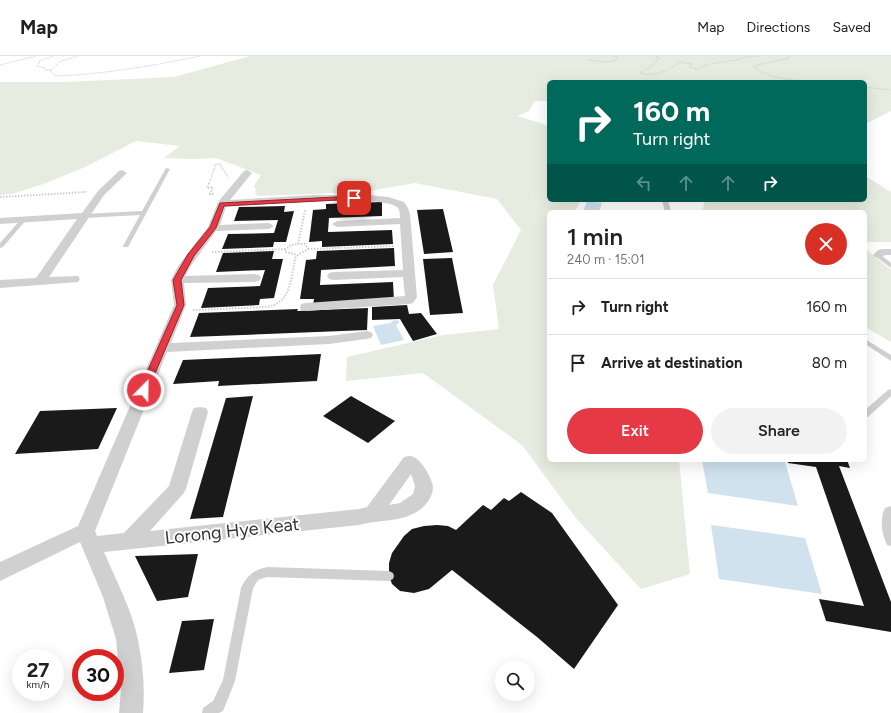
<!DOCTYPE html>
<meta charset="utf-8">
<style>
body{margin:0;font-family:Figtree,sans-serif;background:#f2f2f2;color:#202124;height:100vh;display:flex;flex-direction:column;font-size:15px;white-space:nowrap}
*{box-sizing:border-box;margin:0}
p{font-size:13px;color:#757577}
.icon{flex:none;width:22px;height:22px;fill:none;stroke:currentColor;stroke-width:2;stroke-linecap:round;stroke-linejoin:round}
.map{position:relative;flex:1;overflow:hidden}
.drawer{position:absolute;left:547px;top:154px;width:320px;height:252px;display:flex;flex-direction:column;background:#fff;border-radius:6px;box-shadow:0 4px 16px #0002}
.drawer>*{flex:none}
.banner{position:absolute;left:547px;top:24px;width:320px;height:122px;border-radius:6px;box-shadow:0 4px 16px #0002;background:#00695c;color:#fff;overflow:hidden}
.buttons{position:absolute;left:495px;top:605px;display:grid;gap:8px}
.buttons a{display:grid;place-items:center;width:40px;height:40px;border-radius:50%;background:#fff;box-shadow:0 4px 16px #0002;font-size:20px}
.speed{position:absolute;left:12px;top:593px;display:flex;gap:8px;font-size:20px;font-weight:700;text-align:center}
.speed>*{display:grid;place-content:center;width:52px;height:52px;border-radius:50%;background:#fff;box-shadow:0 4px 16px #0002;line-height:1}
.speed small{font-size:10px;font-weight:400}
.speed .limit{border:6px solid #d22;background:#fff;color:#111}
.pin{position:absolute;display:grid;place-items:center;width:34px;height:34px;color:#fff;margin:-17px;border-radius:8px;box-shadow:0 2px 6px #0006}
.me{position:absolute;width:44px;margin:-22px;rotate:23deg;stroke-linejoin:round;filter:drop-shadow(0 0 3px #0008)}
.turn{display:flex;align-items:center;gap:14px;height:84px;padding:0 20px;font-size:18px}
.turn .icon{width:52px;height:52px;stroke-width:2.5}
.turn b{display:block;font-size:28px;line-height:34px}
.lanes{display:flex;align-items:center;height:38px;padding:0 20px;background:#0003;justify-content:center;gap:20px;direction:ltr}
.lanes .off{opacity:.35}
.round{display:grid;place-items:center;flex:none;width:42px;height:42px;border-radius:21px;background:#f2f2f2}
.summary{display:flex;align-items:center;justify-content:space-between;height:68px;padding:0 20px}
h1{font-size:24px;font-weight:600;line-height:30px}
.button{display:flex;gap:8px;margin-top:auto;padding:8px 20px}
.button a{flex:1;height:46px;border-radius:24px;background:#e63946;color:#fff;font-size:16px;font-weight:600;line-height:46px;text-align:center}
.button a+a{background:#f2f2f2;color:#202124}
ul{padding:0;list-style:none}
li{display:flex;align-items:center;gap:12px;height:56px;padding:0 20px;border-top:1px solid #e0e0e0}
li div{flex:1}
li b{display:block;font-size:15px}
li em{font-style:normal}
header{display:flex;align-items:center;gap:24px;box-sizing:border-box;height:56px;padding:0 20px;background:#fff;border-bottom:1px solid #e0e0e0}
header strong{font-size:19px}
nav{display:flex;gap:22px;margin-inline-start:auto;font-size:14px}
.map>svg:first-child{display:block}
.green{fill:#e6ecdf}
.water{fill:#cfe2ee}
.building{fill:#1a1a1a}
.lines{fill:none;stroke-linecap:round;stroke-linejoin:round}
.path-far2{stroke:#cdcdcd;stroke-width:1;stroke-dasharray:1 1;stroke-linecap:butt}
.path-far1{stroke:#cdcdcd;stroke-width:1.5;stroke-dasharray:1 1;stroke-linecap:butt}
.path{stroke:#cdcdcd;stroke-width:2;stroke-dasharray:1.5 1.5;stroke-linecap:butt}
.service{fill:#d0d0d0;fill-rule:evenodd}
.minor{fill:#d0d0d0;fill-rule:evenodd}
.route{fill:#e63946;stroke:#96252e}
.labels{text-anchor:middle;stroke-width:4;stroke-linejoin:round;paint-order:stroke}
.near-street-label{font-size:18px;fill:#333;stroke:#fff}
</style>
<header>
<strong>Map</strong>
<nav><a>Map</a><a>Directions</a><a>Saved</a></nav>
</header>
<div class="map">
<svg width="891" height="657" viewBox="0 0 891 657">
<rect width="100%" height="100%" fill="#fff"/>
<path class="green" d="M250 0H891V55L865 68V26H549V45H535L529 55 517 60 541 67 549 71V144H583L580 146 575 156H549V404H679L690 518 641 533 575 461 522 389 423 317 346 325 347 301 443 279 499 273 493 229 521 174 497 143 415 127 363 136 258 140 255 137 256 133 254 130 261 119 216 102 192 103 164 102 180 90 136 85 85 111 46 127 12 138 0 139V26H66L174 21Z
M865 120 891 136V186H865V156H702L705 144H865Z
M865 192 891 214V286L865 271Z"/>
<path class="water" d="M587 145 602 147 599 156H583Z
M394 264 399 265V267L396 269 404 284 381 289 373 270 390 267Z
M702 404H772L785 406 798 450 708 437Z
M711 469 805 482 822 538 719 523Z"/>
<path class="building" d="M382 146V160L329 162 328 176 392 174 393 188 322 191V185L309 186 313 154 326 153V148Z
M285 150 284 156 294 155 286 186H274L273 191 222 193 228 178 274 177 278 164 234 165 239 151Z
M443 153 453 196 424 198 417 154Z
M394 192 395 210 321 214 320 229 393 226 394 245 313 249 314 243H300L306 204 316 203 317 195Z
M274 195 272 203H283L274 242 260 243 259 249 201 252 208 232 260 230 265 214 216 216 223 197Z
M452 202 463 257 430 259 423 203Z
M407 249 409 258 421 257 437 278 413 285 400 263 372 264V251Z
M368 252 367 274 190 281 199 257 298 253 297 255Z
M321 298 317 325 218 330 219 325 173 328 183 304Z
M253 340 223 461 190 463 226 342Z
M351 340 395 365 368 387 323 360Z
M117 352 98 393 15 398 40 355Z
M787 404H847L850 412 839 410 891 546V576L826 565 819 543 864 550 816 411 788 407Z
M521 436 552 457 618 549 574 613 537 581 452 514 429 533 414 537 400 535 392 528 389 520V507L392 497 404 480 412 473 424 470 437 469 448 470 456 474 483 449 491 454 504 442 509 445Z
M198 498 188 541 157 545 135 500Z
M214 563 204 614 169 617 182 565Z"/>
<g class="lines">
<path class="path-far2" d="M53 0 40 5 37 10 45 12V14H52L59 6 77 0
M499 0H501
M656 0 659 2 655 8 640 17C656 21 667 15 680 6L692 8 689 11 698 13 709 8 736 4 745 1 759 0
M789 0V2L753 10C770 25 800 24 822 26
M588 4 607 6 616 4 617 1 613 0
M0 9 36 0
M49 14 56 20C105 18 152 10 200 0
M865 31 891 34"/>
<path class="path-far1" d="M209 128 216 108H220L228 121"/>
<path class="path" d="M209 127 207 132 213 131 210 138H214
M0 141 87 136
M298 188H305L308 193 298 199 286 196 285 194 291 189Z
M298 188 305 154
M308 193 394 190
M212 196 286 193
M193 254 266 251C292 248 291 220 296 199"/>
<path class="service" d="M166 112 170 113 128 191H124L123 190 140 159 84 162 81 160 84 158 142 155Z
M662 144H668L671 156H665Z
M22 162 27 163 3 191 0 192V187Z
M879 197 891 207V212L879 203 876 199Z
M865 283 891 299V305L865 288Z
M891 333V340L868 361 865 362V354L888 334Z
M891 450V490L887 489C882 478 879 464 885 452Z
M267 511 389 515 393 517 394 520 393 523 389 525 267 521 258 524 253 532 235 625 223 655 219 657H202L203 652 213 645 223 624 241 532C247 520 253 514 267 511Z"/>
<path class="minor" d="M122 114 127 117 104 139 49 221 78 220 80 223 78 226 0 232V224L36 222 77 163 0 168V162L82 157 98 135 119 115Z
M247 114 252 117 230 144 315 139H368L388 141 404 146 408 152 410 158 417 241 413 247 409 248 306 255 301 254 300 251 301 248 306 247 405 240 403 221 333 224 329 223 327 220 329 217 333 216 403 214 400 168 337 171 332 168 337 165 400 162C400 159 400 153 397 151 382 138 252 149 226 151L220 169 269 167 274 170 269 173 216 175 190 211 185 220 255 218 259 219 261 222 259 225 255 226 184 227 186 249 171 287 329 280 366 275 371 276 373 279 371 282 366 283 329 288 167 296 95 475 97 480 124 477 169 430 192 356 194 352 200 351 206 352 208 356 186 433 183 438 150 475 359 453 367 451 404 401C406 401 408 400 410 400 420 400 432 422 433 431 433 439 428 447 422 452 405 467 379 463 359 469L104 496C115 522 133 556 138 584 143 608 145 633 143 657H119L121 633 116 583 103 541 80 486 0 525V506L78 470 174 249 171 224 178 210 208 171 218 146 244 115ZM411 418 415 430 413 438 400 447 389 449Z
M882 193H891V199H885L879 202 875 201 873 199 878 194Z"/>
</g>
<path class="route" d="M354 140 357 142V143L224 150 216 172 194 200 181 224 184 249 148 334 147 336H140L139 334 177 249 173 224 188 198 210 171 220 147Z"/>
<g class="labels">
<g class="near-street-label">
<text transform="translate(232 475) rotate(-6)" y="6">Lorong Hye Keat</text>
</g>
</g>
</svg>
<div class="buttons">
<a><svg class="icon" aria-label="search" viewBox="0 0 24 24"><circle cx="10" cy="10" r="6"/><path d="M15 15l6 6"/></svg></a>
</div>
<div class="speed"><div>27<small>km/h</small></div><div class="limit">30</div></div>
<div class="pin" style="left:354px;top:142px;background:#d93025"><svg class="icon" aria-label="arrive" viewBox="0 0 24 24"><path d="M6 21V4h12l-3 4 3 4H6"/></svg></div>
<svg class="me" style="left:144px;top:334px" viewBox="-20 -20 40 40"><circle r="17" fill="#e63946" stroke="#fff" stroke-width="3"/><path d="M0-11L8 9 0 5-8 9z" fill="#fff"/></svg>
<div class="banner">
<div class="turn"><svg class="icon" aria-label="right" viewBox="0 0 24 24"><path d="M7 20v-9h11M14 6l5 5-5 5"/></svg><div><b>160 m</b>Turn right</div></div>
<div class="lanes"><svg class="icon off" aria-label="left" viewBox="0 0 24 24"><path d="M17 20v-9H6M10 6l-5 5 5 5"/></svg><svg class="icon off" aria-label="ahead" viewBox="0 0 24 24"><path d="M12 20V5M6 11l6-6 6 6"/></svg><svg class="icon off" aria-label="ahead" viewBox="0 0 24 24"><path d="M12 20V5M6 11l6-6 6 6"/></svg><svg class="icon" aria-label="right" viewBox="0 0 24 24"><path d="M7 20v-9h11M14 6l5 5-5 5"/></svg></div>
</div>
<section class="drawer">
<div class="summary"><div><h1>1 min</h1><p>240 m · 15:01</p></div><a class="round" style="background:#d93025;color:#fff"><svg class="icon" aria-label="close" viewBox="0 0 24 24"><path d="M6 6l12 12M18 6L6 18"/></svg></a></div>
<ul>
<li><svg class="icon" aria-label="right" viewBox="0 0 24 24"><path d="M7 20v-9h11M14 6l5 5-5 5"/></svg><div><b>Turn right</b></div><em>160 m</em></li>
<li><svg class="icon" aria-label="arrive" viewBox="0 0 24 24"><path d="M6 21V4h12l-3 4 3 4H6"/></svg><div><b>Arrive at destination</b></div><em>80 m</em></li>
</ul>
<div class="button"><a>Exit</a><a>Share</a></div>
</section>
</div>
